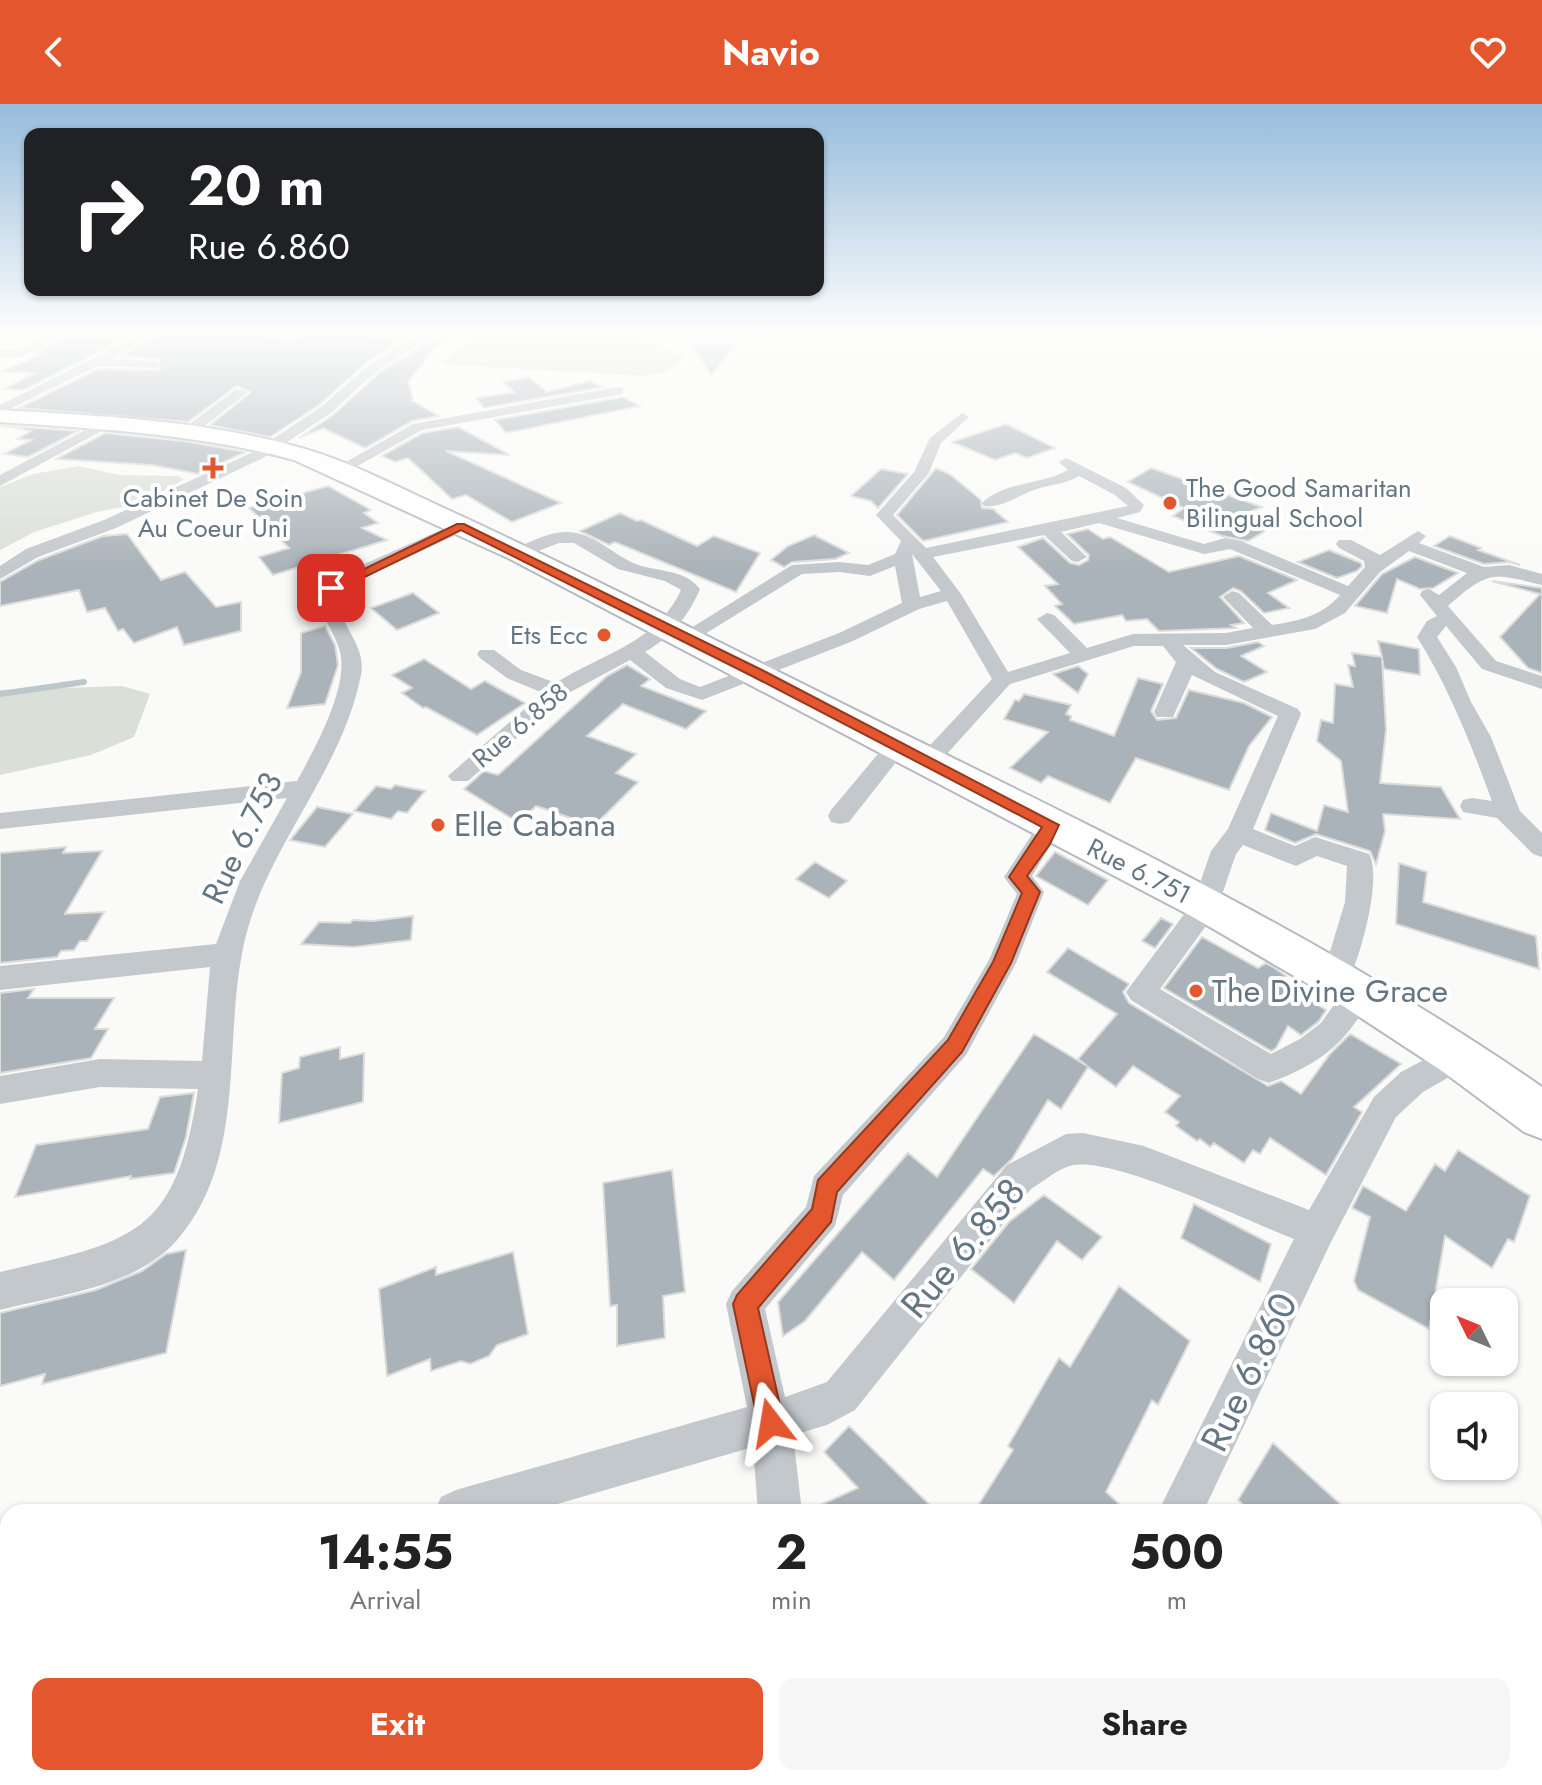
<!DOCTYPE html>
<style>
body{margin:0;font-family:Jost,sans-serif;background:#f6f6f6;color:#222;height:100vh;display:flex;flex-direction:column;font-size:30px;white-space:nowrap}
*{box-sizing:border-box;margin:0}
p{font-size:26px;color:#767676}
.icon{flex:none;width:44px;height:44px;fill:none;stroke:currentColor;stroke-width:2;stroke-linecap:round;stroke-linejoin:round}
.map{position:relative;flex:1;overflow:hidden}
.details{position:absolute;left:0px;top:1400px;width:1542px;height:282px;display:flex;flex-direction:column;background:#fff;border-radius:24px 24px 0 0;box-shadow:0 2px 6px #0004}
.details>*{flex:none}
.top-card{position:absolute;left:24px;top:24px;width:800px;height:168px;border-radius:16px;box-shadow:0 2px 6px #0004;background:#202124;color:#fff;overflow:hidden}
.needle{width:52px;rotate:313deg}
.tools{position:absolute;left:1430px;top:1184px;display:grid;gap:16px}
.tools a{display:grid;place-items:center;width:88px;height:88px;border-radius:16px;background:#fff;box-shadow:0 2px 6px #0004;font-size:40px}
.pin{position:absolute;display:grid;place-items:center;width:68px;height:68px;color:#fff;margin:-34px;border-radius:16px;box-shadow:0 4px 12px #0006}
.me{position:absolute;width:88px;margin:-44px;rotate:346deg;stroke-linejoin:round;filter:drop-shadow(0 0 6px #0008)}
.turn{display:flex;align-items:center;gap:28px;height:168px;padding:0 32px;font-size:36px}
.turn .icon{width:104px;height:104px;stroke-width:2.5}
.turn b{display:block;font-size:56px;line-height:68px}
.eta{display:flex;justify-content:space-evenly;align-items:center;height:136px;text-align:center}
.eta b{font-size:48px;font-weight:700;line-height:56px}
.button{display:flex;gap:16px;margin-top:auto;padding:16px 32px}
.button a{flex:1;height:92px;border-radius:16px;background:#e4572e;color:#fff;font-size:32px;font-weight:700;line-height:92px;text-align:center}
.button a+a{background:#f6f6f6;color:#222}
header{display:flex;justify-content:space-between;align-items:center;height:104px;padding:0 32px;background:#e4572e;color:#fff;font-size:36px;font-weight:700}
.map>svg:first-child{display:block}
.green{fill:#dadfd7}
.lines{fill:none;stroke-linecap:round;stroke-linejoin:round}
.stream{stroke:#bbc7cb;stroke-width:6}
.building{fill:#aab3b9;stroke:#dcdcda;stroke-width:2}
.primary-casing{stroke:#b5babe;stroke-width:4}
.street{fill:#c3c8cc;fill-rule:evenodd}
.primary{fill:#fff;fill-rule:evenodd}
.route{fill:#e4572e;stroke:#94391e;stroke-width:2}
.poi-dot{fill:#e4572e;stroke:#fff;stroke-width:3}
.labels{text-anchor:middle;stroke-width:8;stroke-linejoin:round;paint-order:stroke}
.far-poi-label{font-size:26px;fill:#657683;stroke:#fff;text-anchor:start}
.far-street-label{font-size:26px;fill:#657683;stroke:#fff}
.poi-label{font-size:32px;fill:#657683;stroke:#fff;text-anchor:start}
.street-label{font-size:32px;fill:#657683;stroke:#fff}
.near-street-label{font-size:38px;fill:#657683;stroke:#fff}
</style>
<header><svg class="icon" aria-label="back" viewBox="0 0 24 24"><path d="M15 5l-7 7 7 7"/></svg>Navio<svg class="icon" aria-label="heart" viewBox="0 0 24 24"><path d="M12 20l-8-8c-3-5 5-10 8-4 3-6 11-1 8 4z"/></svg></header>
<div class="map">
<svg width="1542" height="1681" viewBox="0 0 1542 1681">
<rect width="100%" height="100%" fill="#fafaf8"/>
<path class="green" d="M482 230H616L652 237 685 255 664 269 643 272 439 260Z
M79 362 119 371 177 372 184 375 144 399 97 408 34 428 0 446V383L33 370Z
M122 582 150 590 134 633 91 651 0 671V586Z
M1313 1674H1470L1487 1681H1309Z"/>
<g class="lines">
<path class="stream" d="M0 590 84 578"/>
</g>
<path class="building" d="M159 230H249L297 234 303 230 411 232 368 257 319 301 270 333 210 321 251 288 237 282 188 318 19 304 98 265 160 266 159 255 121 252Z
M70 231 130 232 24 286 3 285 35 269 0 268 40 251 34 250Z
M436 233 454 234 435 244 408 278 413 295 411 296 439 312 412 317 365 344 323 324 299 334 333 311 380 268Z
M737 239 711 271 692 241Z
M529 273 547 288 590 277 603 283 484 304 476 294 514 288 503 278Z
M623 293 640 302 506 329 495 316Z
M1006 320 1055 344 1027 354 1015 349 995 356 952 338Z
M0 321 37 324 78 327 28 353 4 350 31 336 17 335 31 327Z
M458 323 510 351 446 347 561 399 512 418 466 391 452 395 408 354 395 358 382 352 423 329Z
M105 329 184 337 246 348 198 370 152 361 56 355Z
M936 364 951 371 981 396 982 404 993 405 1008 418 923 437 897 411Z
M1151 364 1262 403 1239 412 1270 424 1248 437 1222 432 1173 412 1184 404 1128 378Z
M881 365 908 370 878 404 871 397 851 392Z
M328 382 371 406 364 409 378 419 362 424 387 436 273 471 259 453 289 444 249 404Z
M620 409 637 417 641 416 697 442 714 432 760 449 736 488 615 438 609 441 580 427Z
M1088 425 1103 435 1110 433 1169 468 1239 452 1297 476 1268 489 1289 504 1264 509 1241 487 1233 484 1220 493 1244 519 1231 521 1236 524 1159 527 1147 515 1126 517 1122 511 1074 520 1055 502 1062 500 1045 482 1058 480 1018 443 1043 434 1070 459 1079 461 1088 456 1089 451 1067 430Z
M127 430 161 476 185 468 216 503 241 498V527L184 541 177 523 134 539 123 525 118 527 105 504 87 508 79 486 0 502V478L39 456 103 432Z
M814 431 849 449 835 455 792 458 784 463 771 456 788 442Z
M1450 432 1481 444 1478 446 1520 461 1509 458 1484 460 1434 442Z
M1329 446 1361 459 1362 462 1357 467 1337 474 1298 458Z
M1415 453 1458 469 1433 484 1420 485 1397 475 1387 509 1355 502 1382 470Z
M1492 477 1542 484V569L1528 564 1500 533 1540 490Z
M413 489 439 509 397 526 371 504Z
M325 522 335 541 338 561 325 600 287 604 301 568V529Z
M1378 537 1419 545 1420 571 1384 565 1382 554 1386 626 1380 679 1441 683 1460 715 1383 710 1385 727 1376 760 1370 747 1316 730 1295 739 1265 726 1271 709 1317 727 1324 701 1348 708 1341 657 1317 637 1321 616 1333 619 1335 580 1353 583 1348 561 1355 562 1352 549 1382 553Z
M1258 538 1264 542 1241 552 1267 568 1244 578 1217 565 1191 544H1227Z
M424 555 471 585 485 577 525 599 477 631 426 603 423 604 402 589 412 584 392 571Z
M627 561 650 575 641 582 706 607 686 625 623 600 587 632 636 650 616 669 638 678 594 722 536 702 519 719 464 685 484 667 498 671 607 572Z
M1078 562 1088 570 1078 589 1053 570Z
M1138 574 1163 580 1151 607 1157 616 1176 614 1189 586 1244 599 1272 613 1249 642 1229 686 1136 654 1110 699 1048 672 1041 679 1010 664 1048 628 1004 615 1015 596 1019 597 1024 590 1071 601 1066 610 1071 612 1070 616 1114 632Z
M395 681 425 687 407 709 398 707 391 715 354 707 376 682 391 685Z
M317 703 353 710 325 743 290 736Z
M66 743 63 749 102 747 65 810 104 808 87 837H80L74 846 61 847 57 853 0 859V749Z
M1055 748 1108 776 1088 801 1036 772Z
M815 758 847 777 829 794 796 775Z
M1399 759 1427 768 1423 798 1536 832 1539 865 1396 820Z
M413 812 411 836 354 843 301 840 319 818 350 819 353 816 373 817Z
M1161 814 1173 820 1155 844 1142 837Z
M1202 833 1258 864 1266 859 1276 865 1286 872 1280 877 1326 906 1319 917 1301 931 1288 922 1276 944 1271 947 1164 884Z
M1068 844 1129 880 1123 888 1129 899 1268 982 1281 977 1301 990 1330 950 1350 930 1401 960 1354 1003 1362 1008 1326 1071 1270 1034 1260 1050 1253 1046 1244 1059 1214 1039 1210 1043 1200 1035 1197 1037 1176 1022 1179 1018 1165 1008 1180 992 1133 962 1116 983 1088 963 1061 1005 1048 996 1012 1055 994 1072 983 1065 894 1176 862 1148 805 1217 783 1232 778 1198 908 1049 937 1073 1034 930 1087 962 1078 955 1117 910 1047 868Z
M34 885 28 894H114L95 925H108L91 954 0 969V889Z
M340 943V955L364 949 363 998 279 1019 282 969 299 964 300 953Z
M194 989 186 1033 174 1069 130 1075 131 1072 15 1093 36 1041 148 1025 160 993Z
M1458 1046 1530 1092 1514 1138 1508 1135 1492 1164 1445 1132 1429 1225 1358 1186 1354 1177 1370 1113 1352 1104 1363 1082 1406 1107 1435 1060 1445 1067Z
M672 1066 685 1188 663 1192 665 1234 617 1242V1201L610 1202 603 1079Z
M1044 1091 1102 1133 1082 1156 1057 1137 1014 1199 971 1165 1009 1118Z
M1194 1100 1271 1140 1260 1178 1181 1134Z
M186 1146 166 1249 42 1280 45 1270 0 1282V1209L96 1186 142 1167 166 1150Z
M513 1148 528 1230 497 1241 489 1252 470 1260 461 1257 431 1267 430 1255 387 1272 379 1185 436 1163V1171Z
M1119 1182 1190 1237 1158 1301 1152 1296 1106 1388 1128 1408H974L1013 1346 1008 1342 1059 1254 1070 1263Z
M849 1322 937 1408H805L858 1384 824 1348Z
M1273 1339 1349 1408H1251L1238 1396Z"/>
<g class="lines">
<defs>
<path id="primary" d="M0 306C102 312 205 316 305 345 353 359 400 384 446 405 553 454 657 507 761 559 1025 692 1299 814 1542 983V1035L1524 1028 1442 967 1320 887 1191 812 510 455 294 356C198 330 99 325 0 318Z"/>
</defs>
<use href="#primary" class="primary-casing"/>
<path class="street" d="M51 230H67L22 253 0 254V246H16Z
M141 230H156L110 255 154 257 158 258V264L97 262 0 310V301Z
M420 230H435L378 266 331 309 263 354 116 424 38 453 0 475V462L26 445 104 416 253 348 321 303 370 260Z
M822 230H915L909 233H828Z
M618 283 623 284V290L422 326 345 369H335L332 366 413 320Z
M236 285 248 288 192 332H182V326Z
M962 309 969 313 941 339 929 369 893 411 926 444 1128 402 1115 391 1079 372C1064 381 1050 380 1034 386 1019 391 1001 405 984 402L982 399C1005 377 1042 381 1068 366L1059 358 1066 354 1126 384 1144 401 1140 408 1117 414 1204 440 1225 434 1241 437 1348 482 1365 463 1364 457 1339 444 1336 440 1339 436H1351L1380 451 1418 427 1426 432 1419 439 1484 463 1509 461 1542 470V481C1492 469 1489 466 1448 502L1496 557 1542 572V585L1482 565 1446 522 1437 533 1456 563 1471 598 1491 633 1520 707 1542 729V753L1533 750 1497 714 1463 708 1460 702 1463 696 1472 694 1492 697C1471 640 1449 584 1417 533L1427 517 1437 512 1420 491 1422 487 1429 485 1439 491 1467 469 1409 447 1380 468 1345 509 1315 525 1226 541H1183L1215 568 1298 605 1301 610 1253 725 1295 742 1315 733 1369 750C1383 775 1359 858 1346 882L1336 886 1326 882 1322 874 1345 798 1347 762 1317 752 1296 762 1243 741 1236 750 1216 808 1160 885 1271 950 1300 935 1321 919 1348 881 1358 877 1368 881 1373 889C1347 939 1322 959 1269 979L1258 975 1131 896 1126 888 1194 797 1211 747 1228 725 1278 612 1192 571 1173 613H1157L1154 608 1176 558 1163 542H1134L1010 580 936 662H920L916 657 920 652 992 575 947 497 919 505 853 537 702 596 666 584 630 556 565 591 468 677H452L448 672 543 589 507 574 480 554 477 550 480 546H494L521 566 556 579C601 550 657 539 681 486L665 477 618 465 574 439H559L520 454 511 449 514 445C531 438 549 427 568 428 593 429 609 447 631 458 654 469 683 463 700 485 688 513 672 532 645 548L680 575 700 583 839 529 902 499 895 462 870 472 839 468 802 470 692 538H678L675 534 792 461 839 458 868 461 895 450 901 437 876 411 914 368 930 334ZM1099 419 1204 450 1230 445 1340 491C1322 512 1298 517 1272 521L1239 489 1232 487 1223 493 1253 524 1226 529 1133 530 1087 544 1054 511 1047 509 1037 515 1070 549 1008 568 961 490 933 453 1044 431 1072 457 1078 458 1087 453 1061 428ZM912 450 941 487 920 493Z
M104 316 111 320 109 323 0 382V371Z
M461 417 469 422 467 426 354 478 337 492C338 521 367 540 361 571 343 661 279 729 251 814 217 917 254 1046 178 1135 137 1183 58 1191 0 1206V1168C133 1137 176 1133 198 985L100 983 0 1000V972L100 955 202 957 210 863 0 886V862L216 840 240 777 287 694 0 725V709L297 677C314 646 349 584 340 548 335 527 319 512 319 490L342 470Z
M896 636 904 638 907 643 904 648 849 718 840 720 831 718 828 712 831 706 888 638Z
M1051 712 1060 715 1063 721 1032 772 1044 788 1016 859 966 951 843 1091 835 1122 765 1205 785 1293 827 1278 1007 1061 1066 1030 1083 1029 1144 1042 1309 1106 1374 993 1401 968 1448 943 1459 939 1470 943 1475 952 1470 961 1423 988 1396 1013 1330 1140 1203 1408H1158L1294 1135C1248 1117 1117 1054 1074 1061 1060 1063 1044 1077 1031 1085L855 1306 827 1321 793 1331 802 1408H758L753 1343 530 1408H434L441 1393 456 1386 747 1303 726 1200 732 1187 806 1103 814 1072 944 933 989 856 1017 790 1004 773 1042 715Z
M8 1511V1557L0 1559V1513Z
M791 1674H841L842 1681H792Z
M1018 1674H1069L1066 1681H1015Z"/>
<use href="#primary" class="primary"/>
</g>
<linearGradient id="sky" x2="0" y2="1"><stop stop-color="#96bcdc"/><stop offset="0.49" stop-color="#fdfdfc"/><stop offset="1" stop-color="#fdfdfc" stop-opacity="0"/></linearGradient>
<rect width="1542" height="466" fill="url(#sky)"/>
<path class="route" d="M457 420H464L762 566 1059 721 1050 740 1027 772 1040 788 1011 859 962 948 837 1088 831 1118 758 1204 784 1319 780 1329 771 1333 762 1329 758 1319 733 1200 737 1191 812 1105 818 1076 948 936 993 858 1022 789 1009 773 1042 723 752 572 461 426 336 487 325 484Z"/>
<g class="poi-dot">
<path d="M209 352h8v8h8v8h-8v8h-8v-8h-8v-8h8z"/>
<circle cx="1170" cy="399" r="8"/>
<circle cx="604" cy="531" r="8"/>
<circle cx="438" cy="721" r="8"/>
<circle cx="1196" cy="887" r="8"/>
</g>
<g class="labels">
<g class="far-poi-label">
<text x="1186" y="393">The Good Samaritan<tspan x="1186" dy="30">Bilingual School</tspan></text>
<text x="213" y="403" text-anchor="middle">Cabinet De Soin<tspan x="213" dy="30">Au Coeur Uni</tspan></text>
<text x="588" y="540" text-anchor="end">Ets Ecc</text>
</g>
<g class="far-street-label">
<text transform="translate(520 621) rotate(-40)" y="9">Rue 6.858</text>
<text transform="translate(1139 767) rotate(27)" y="9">Rue 6.751</text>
</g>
<g class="poi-label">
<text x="454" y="732">Elle Cabana</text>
<text x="1212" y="898">The Divine Grace</text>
</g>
<g class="street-label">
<text transform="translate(242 734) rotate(-64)" y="11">Rue 6.753</text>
</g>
<g class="near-street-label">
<text transform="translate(963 1144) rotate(-50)" y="13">Rue 6.858</text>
<text transform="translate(1249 1268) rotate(-64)" y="13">Rue 6.860</text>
</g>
</g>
</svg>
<div class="tools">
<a><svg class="needle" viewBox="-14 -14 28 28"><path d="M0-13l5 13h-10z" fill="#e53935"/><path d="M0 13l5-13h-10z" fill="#767676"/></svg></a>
<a><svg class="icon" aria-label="sound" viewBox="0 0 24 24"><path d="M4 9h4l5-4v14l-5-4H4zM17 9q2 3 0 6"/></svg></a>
</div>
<div class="pin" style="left:331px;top:484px;background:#d93025"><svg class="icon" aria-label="arrive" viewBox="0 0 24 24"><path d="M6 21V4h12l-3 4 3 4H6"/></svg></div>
<svg class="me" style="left:771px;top:1319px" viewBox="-20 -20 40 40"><path d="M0-17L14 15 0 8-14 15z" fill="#e4572e" stroke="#fff" stroke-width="4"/></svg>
<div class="top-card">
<div class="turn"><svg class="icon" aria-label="right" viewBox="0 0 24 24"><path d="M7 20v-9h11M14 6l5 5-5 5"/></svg><div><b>20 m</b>Rue 6.860</div></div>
</div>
<section class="details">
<div class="eta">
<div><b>14:55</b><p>Arrival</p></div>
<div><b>2</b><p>min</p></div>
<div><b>500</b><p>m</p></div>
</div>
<div class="button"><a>Exit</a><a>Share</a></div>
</section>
</div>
